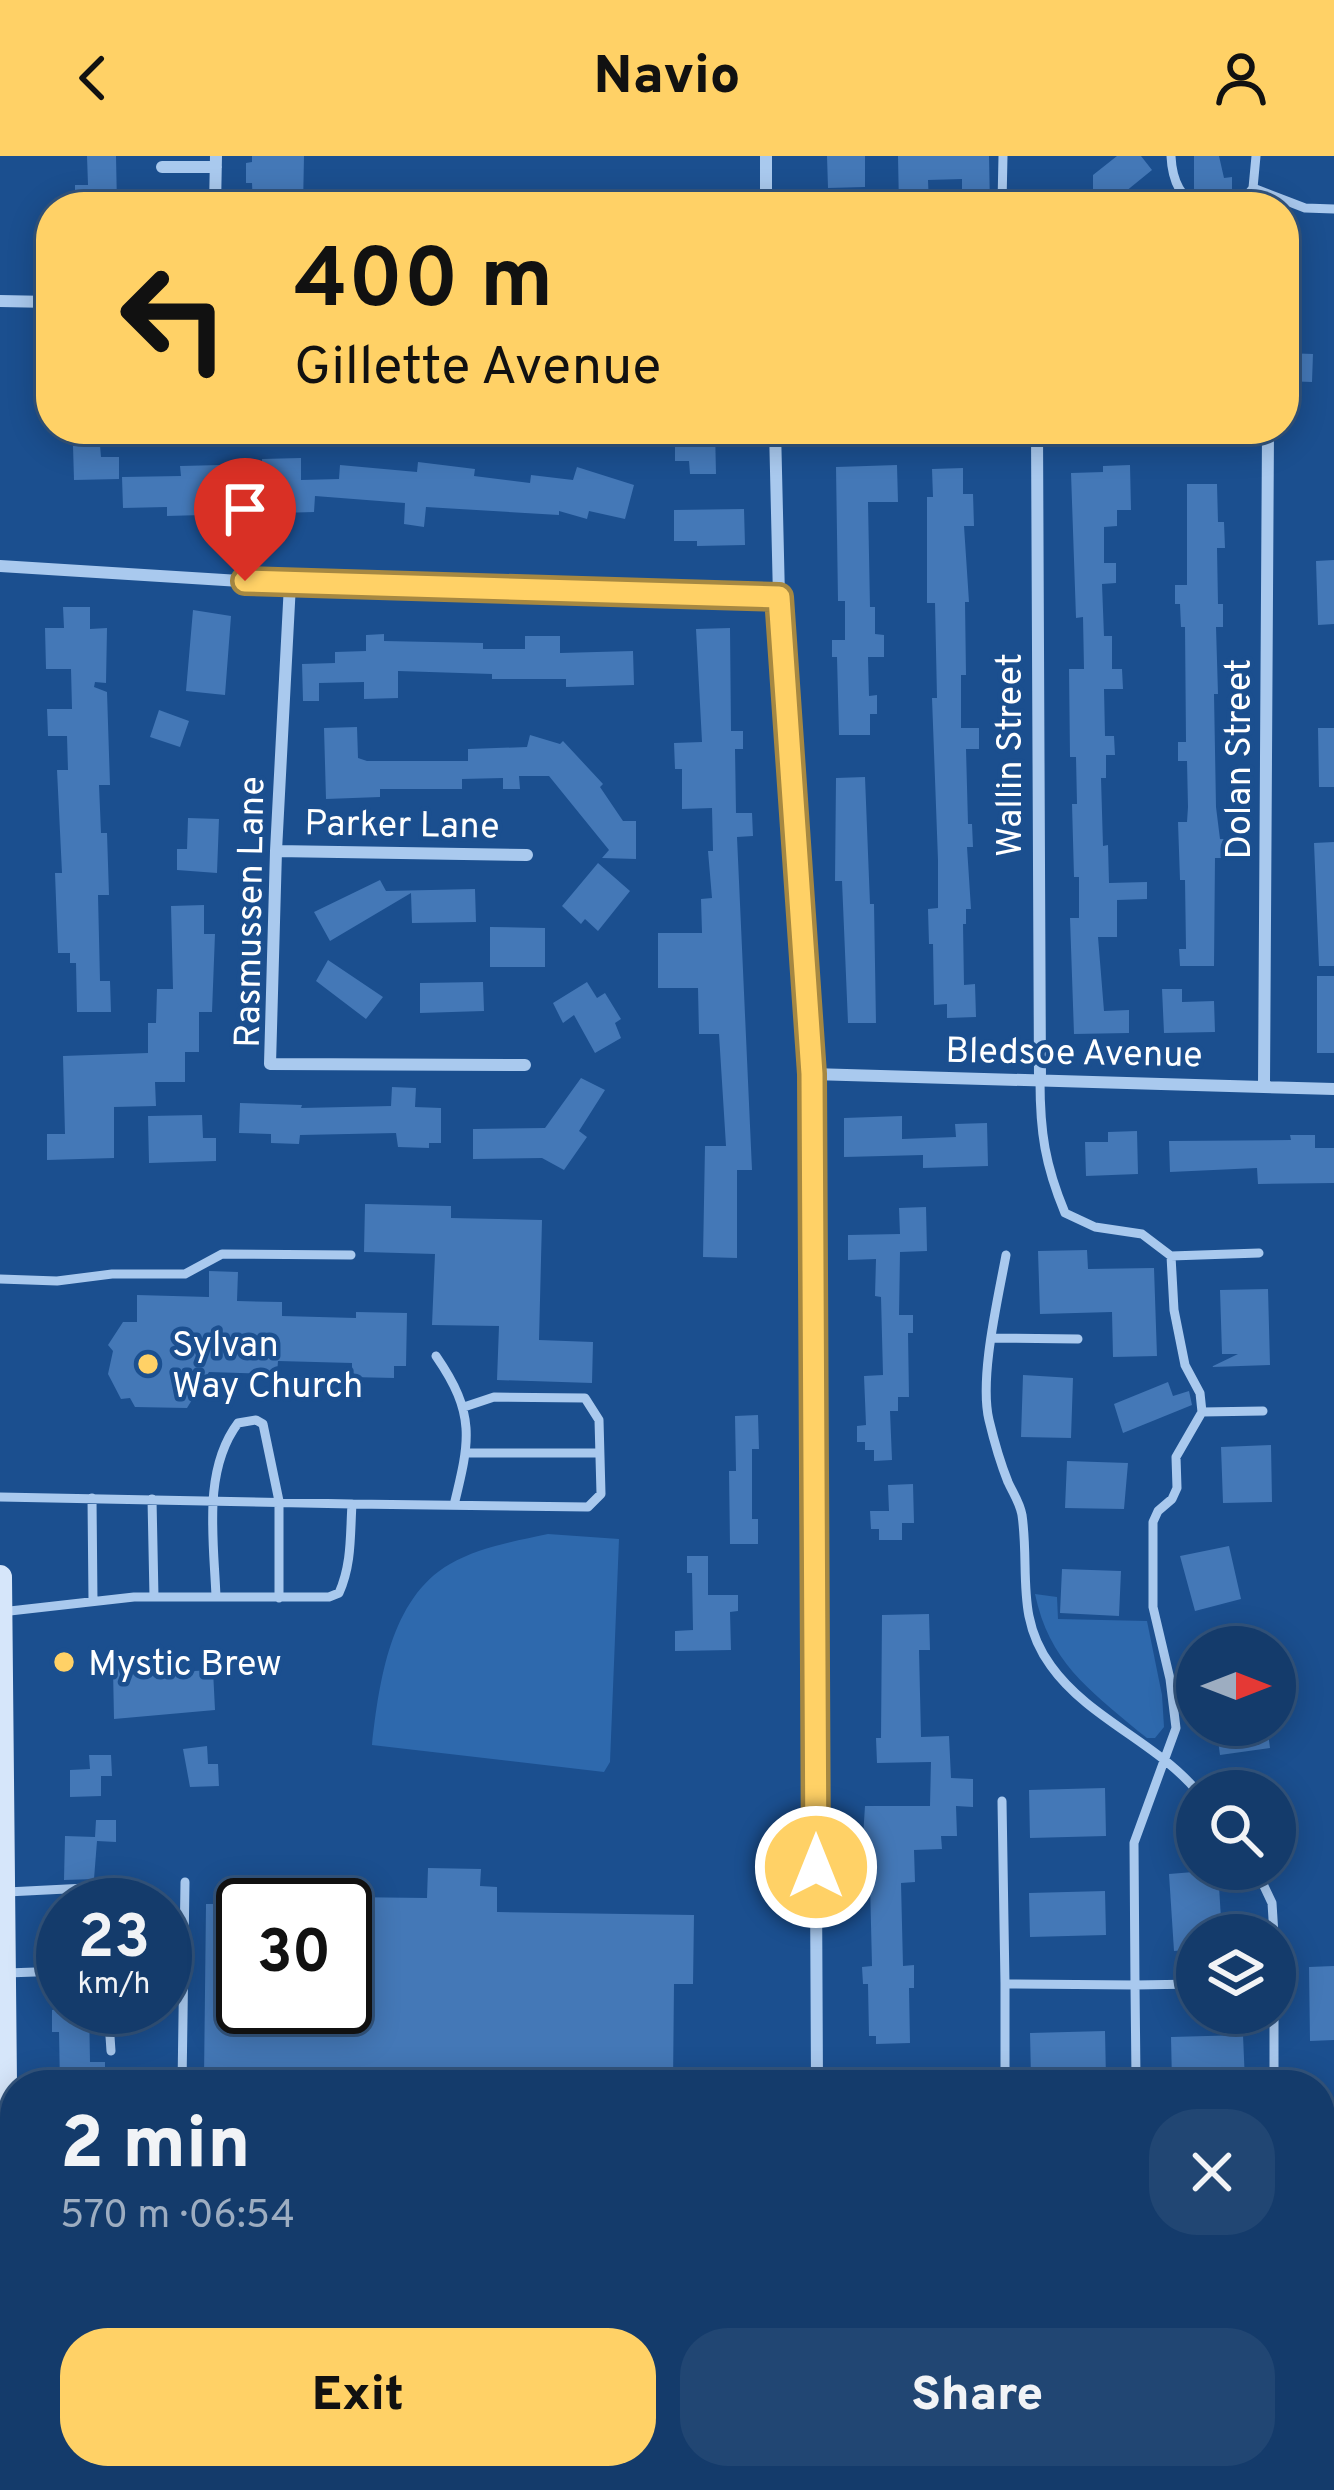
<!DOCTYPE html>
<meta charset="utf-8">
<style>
body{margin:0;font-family:Overpass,sans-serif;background:#214673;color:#f1f3f6;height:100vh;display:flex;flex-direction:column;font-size:45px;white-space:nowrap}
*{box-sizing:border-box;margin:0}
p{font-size:39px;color:#9dadc1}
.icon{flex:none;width:66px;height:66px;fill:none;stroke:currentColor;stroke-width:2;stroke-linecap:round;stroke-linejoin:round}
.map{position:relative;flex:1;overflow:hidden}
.drawer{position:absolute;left:0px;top:1914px;width:1335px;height:420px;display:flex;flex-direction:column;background:#143b6b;border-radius:48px 48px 0 0;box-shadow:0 6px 30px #0003,0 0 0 3px #33557e}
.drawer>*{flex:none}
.hud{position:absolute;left:36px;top:36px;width:1263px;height:252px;border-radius:48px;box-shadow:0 6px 30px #0003,0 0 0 3px #33557e;background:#ffd166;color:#111;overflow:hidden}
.needle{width:78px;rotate:90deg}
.controls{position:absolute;left:1176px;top:1470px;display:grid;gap:24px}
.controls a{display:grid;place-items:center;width:120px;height:120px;border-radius:50%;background:#143b6b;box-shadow:0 6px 30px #0003,0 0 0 3px #33557e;font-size:60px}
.speed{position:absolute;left:36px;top:1722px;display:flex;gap:24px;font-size:60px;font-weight:700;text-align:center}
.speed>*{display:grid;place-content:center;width:156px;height:156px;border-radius:50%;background:#143b6b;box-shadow:0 6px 30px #0003,0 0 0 3px #33557e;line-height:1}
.speed small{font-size:30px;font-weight:400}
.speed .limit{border:6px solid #111;border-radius:18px;background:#fff;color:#111}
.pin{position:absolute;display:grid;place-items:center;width:102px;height:102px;color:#fff;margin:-123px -51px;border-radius:50% 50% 50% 0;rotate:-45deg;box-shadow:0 0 12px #0007}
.pin .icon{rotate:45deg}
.me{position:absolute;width:132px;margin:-66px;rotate:0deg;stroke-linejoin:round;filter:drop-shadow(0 0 9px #0008)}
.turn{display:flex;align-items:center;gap:42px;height:252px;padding:0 60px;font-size:54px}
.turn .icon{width:156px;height:156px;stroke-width:2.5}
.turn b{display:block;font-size:84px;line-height:102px}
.round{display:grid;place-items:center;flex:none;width:126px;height:126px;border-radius:48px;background:#214673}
.headline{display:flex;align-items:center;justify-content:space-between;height:204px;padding:0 60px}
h1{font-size:72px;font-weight:800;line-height:90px}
.cta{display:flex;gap:24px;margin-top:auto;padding:24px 60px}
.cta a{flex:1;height:138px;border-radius:48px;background:#ffd166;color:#111;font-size:48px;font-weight:800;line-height:138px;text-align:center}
.cta a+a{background:#214673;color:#f1f3f6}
header{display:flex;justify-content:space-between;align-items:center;height:156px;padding:0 60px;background:#ffd166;color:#111;font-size:54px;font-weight:800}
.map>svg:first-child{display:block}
.green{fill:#2e69ad}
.building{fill:#4478b7}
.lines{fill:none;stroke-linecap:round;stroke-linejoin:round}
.service{stroke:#a9c9ee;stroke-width:9}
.minor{stroke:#a9c9ee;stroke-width:12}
.secondary{stroke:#d6e6fa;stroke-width:24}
.primary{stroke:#f0f6ff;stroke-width:30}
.route-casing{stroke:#a68842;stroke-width:30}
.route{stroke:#ffd166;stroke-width:21}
.poi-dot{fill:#ffd166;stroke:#1b4f8f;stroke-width:4.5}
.labels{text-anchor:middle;stroke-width:9;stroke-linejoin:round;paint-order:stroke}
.street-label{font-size:36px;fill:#fff;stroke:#1b4f8f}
.poi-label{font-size:36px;fill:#fff;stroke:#1b4f8f;text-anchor:start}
</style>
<header><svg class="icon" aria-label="back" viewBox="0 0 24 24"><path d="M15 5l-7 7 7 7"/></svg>Navio<svg class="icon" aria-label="person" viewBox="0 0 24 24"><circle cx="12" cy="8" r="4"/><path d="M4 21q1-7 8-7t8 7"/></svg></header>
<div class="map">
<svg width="1334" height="2334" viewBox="0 0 1334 2334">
<rect width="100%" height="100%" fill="#1b4f8f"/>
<path class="green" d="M548 1378 619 1383 610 1606 604 1616 372 1589C379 1527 390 1442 450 1408 479 1391 516 1385 548 1378Z
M1035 1438 1057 1441 1058 1463 1147 1465 1162 1539 1164 1571 1155 1582H1147L1138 1575C1088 1533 1049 1505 1035 1438Z"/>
<path class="building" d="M87 0H116L117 49 75 50V29H88Z
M252 0H304L303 51H253L252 27H246V7L252 6Z
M827 0H865V31L828 32Z
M898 0H989L990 51H962V23L928 24 929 51H899Z
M1117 0H1141L1152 14 1109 49V36L1093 35V19Z
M1194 0H1219L1224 22 1232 21V38H1219V51H1209L1194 37Z
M1284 197 1313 198 1312 226 1284 225Z
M675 273H715L716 318H690L689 305H675Z
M100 289 101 301H119V323L74 324 73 290Z
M301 302V324L339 323 340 309 417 316 418 306 475 313 474 320 530 327 531 319 573 324 577 311 634 329 625 363 589 355 587 363 559 355V359L426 351 424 371 404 368 405 347 315 340 314 356 167 360V351L123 352 122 321 181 320 180 310 221 309 222 333 263 332 262 303Z
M897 309 898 346H868L870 451H875V478L884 479V501H868L869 540 877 539V558H870V579H839L837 501H832V484H845V445H838L836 311Z
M1130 309 1131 354H1117V370L1104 371V407H1116V427L1102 428 1104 480H1112V513H1122L1123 533H1104L1105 580H1114L1115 599H1106V622H1101L1103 690 1108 689 1109 727 1147 726V743L1117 744V781H1098L1104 855 1129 854V877L1074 878 1070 762H1079V721H1074L1072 648H1077L1076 601H1070L1069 513H1084L1083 461 1076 462 1071 317 1103 316V310Z
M963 312V338H973L974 370H964L969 446H965L966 519H961V572H979V593H966L968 668H972L973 691H967L971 753H966V768H963L964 829 975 828 976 861 947 862V848L934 849 933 788H929L928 753 938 752V704L932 542H937L935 447H927V341H933L932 313Z
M1187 328H1217L1218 366H1224L1225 392H1217L1218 448H1223V471H1216L1218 538H1214L1216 651 1220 683H1227L1228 702H1215L1214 810H1180L1179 793H1186L1185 724H1180L1178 666H1187L1188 651 1187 605H1178V586H1186L1185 471H1181L1180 448H1175V429H1187Z
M744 353 745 389 697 390V385H674V354Z
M1334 404V468L1318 469 1316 405Z
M63 451H90V473L107 472 106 527 95 526 94 531 107 536 110 629H99L101 677H107L109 739H98L100 825H110L111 856H77L76 807H70V797H58L55 717H62L57 614H68L67 580H48L47 553H72L71 513H46L45 472H64Z
M193 454 231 460 225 539 186 535Z
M730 472 731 575H743V593H735L736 657H752L753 680 737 681 752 1014H737V1102L703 1101 705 990H726L719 878H699L698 832H658V777H702L701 743 712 742 708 695H713L712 652 682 653V613H675L674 587 702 586 696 473Z
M384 478V485L483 487V493H525V480H560V497L633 495 634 529 566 531V523H492V518L398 515V542L364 543V526L319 527V545H303L302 508 335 507V496L366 495V479Z
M159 554 189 565 180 591 150 581Z
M357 571 358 602 367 605H468V593L527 591 530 579 560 588 563 585 603 628 600 631 623 665H636V703L602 702 609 694 549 620H519L520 633H503V622L462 623V633H380V641L326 643 324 572Z
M1318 572H1334V631H1319Z
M865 621 870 748H874L876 867H848L842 725H835L836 622Z
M188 662 219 663 217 717 177 714V693H187Z
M1334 686V810H1319L1314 687Z
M598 707 630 735 598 775 585 763 581 768 562 750Z
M380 724 386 735 475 733 476 766 412 767 411 737 330 785 314 756Z
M204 749V778H215L212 856H199V896H185V926H155L156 950 114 951V1002L47 1004V978H65L63 900 148 897V867H156L157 833H173L171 750Z
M490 771 545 772V811H490Z
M328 804 383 841 366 863 316 825Z
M1317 820H1334V897H1317Z
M483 826 484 855 420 857V827Z
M587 826 597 842 605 837 621 863 615 867 621 882 595 897 574 859 563 867 553 847Z
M1162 833H1182V846L1214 845 1215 876 1164 877Z
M581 922 605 934 579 975 587 981 564 1014 542 1002 473 1003V973L545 972Z
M392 931 416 932 415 951 441 952V987H429V992L398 991 396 977 300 979 299 988 271 987V978L239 977 240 947 302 949 301 952 391 950Z
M202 959 203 982H216V1005L149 1007 148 960Z
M902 960V983L956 981 955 968 987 967 988 1010 923 1012V999L844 1001V962Z
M1137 975 1138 1018 1086 1020 1085 986H1108V976Z
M1290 979H1315V992H1334V1027L1258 1028 1257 1012 1170 1016 1169 985 1291 984Z
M365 1048 451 1050V1062L542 1064 539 1184 593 1186 592 1227 497 1224 499 1170 432 1169 435 1098 364 1096Z
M926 1051 927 1095 900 1096 899 1159H913V1177H908L909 1241H898V1255H890L892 1304 874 1305V1294H865V1286H857V1270L866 1269 864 1220 883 1219 881 1141 875 1140 876 1103 848 1104V1079L900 1078 899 1052Z
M1087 1094 1088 1113 1154 1112 1157 1200 1113 1201 1112 1156 1040 1158 1038 1095Z
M209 1115 238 1116 237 1145 282 1146V1160L356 1162V1156L407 1157 406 1210H394V1222L352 1221V1207L278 1205 277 1218 209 1216 187 1252 135 1251 130 1242 121 1243 108 1218 113 1195 108 1189 123 1166H137V1139L209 1141Z
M1268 1133 1270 1209 1211 1211 1238 1198H1222L1220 1134Z
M1023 1219 1073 1222 1071 1282 1021 1281Z
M1168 1226 1173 1240 1189 1235 1192 1249 1123 1277 1114 1248Z
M758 1259 759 1293H752V1363H758V1388H730L729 1315H736L735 1260Z
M1271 1289 1272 1346 1223 1347 1221 1291Z
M1067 1305 1128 1307 1124 1353 1065 1352Z
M913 1328 914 1367H902V1384H879V1373H871L870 1355H889L888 1329Z
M1229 1390 1241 1443 1195 1455 1180 1400Z
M687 1400H708V1439H738V1455L730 1456 731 1494 675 1495V1475L693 1474 692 1417H687Z
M1062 1413 1121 1415 1119 1460 1060 1457Z
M929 1458 930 1494H919L921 1581 949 1580 951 1622 973 1623V1651L956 1650 957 1680H941L942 1693 914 1694 915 1726 901 1727 903 1810 914 1809V1832H909L910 1887 876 1888V1880H869L868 1828H863L862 1811 872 1810 870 1727 860 1728 865 1650H930L931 1606 877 1607 876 1582H881L882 1459Z
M157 1512V1517L213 1514 215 1554 114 1563 113 1513Z
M1216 1569H1267L1270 1592 1220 1599Z
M207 1590 208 1608H218L219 1630 190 1631 183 1593Z
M89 1599H111L112 1620H101V1640L70 1641V1614L90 1613Z
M1105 1632 1106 1680 1030 1682 1029 1634Z
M96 1664H116V1686L97 1685 94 1723 64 1724 65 1680 95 1681Z
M428 1712 481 1713 480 1730 497 1731V1756L694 1759 693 1828H674L673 1928 204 1922 206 1748H243V1851H345V1741L427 1742Z
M1218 1714 1222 1779H1197V1793L1174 1795 1169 1718Z
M1105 1735 1106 1779 1030 1781 1029 1737Z
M1334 1810V1884L1310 1885 1309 1811Z
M64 1851H89L90 1906H105V1929H60L59 1876H52V1854Z
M1105 1875 1106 1922 1031 1923 1030 1877Z
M1243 1879 1245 1926 1172 1927 1171 1881Z"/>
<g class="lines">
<path class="service" d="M1171 0C1172 22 1179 42 1200 51
M1253 32 1305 52 1334 53
M1002 47 1003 0
M1238 51 1253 32 1256 0
M1040 924C1040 976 1045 1009 1065 1057L1095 1071 1142 1078 1171 1100 1174 1154 1185 1209 1200 1237 1202 1256 1176 1301 1177 1332 1172 1343 1158 1355 1153 1366V1451L1170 1523 1176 1572 1134 1687 1135 1829 1197 1828
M1006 1099C998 1143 979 1222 989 1264 994 1285 1000 1306 1008 1326 1013 1337 1020 1347 1022 1359 1030 1415 1015 1461 1051 1510 1088 1562 1156 1586 1197 1635
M1171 1100 1259 1097
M0 1123 57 1125 112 1118H185L222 1098 351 1099
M992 1182 1078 1183
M436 1200C476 1258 470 1284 454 1349
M1202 1256 1263 1255
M467 1297H600
M0 1341 352 1348C350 1379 352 1408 339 1437L329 1441H134L1 1456
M92 1342 93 1445
M152 1343 154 1441
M352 1348 588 1351 601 1338 599 1264 585 1242 494 1241 464 1251
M216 1441C214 1385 202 1315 238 1267L256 1264 263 1268 279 1345V1442
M1002 1645 1005 1828 1135 1829 1136 1922
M1256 1713 1272 1747 1274 1779
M7 1736 106 1731
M7 1817 63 1815
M1005 1828V1922
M108 1851 111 1895
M182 1929 185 1726
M1274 1929V1857
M286 2319V2334
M397 2319V2334
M773 2319V2334
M883 2319V2334
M154 2334V2319
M474 2334V2319
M504 2334 505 2319
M600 2334V2319
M644 2334V2319
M836 2334V2319"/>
<path class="minor" d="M162 11H216
M215 51 216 0
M766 51V0
M0 145 51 146
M775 273 779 441 812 918 817 1929
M821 273 1268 276 1264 929
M1037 275 1040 924
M0 410 290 428 779 441
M290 428 276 695 270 908 525 909
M276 695 527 699
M812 918 1334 933"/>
<path class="secondary" d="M0 1421 9 2334"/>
<path class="primary" d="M0 2298H15
M1104 2319 1334 2325"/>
</g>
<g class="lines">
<defs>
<path id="route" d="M245 425 779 441 812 918 816 1711"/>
</defs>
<use href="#route" class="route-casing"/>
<use href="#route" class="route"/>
</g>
<g class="poi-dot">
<circle cx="148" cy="1208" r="12"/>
<circle cx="64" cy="1506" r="12"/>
</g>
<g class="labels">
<g class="street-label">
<text transform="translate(1008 599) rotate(-90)" y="13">Wallin Street</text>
<text transform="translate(1237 603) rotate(-90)" y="13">Dolan Street</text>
<text transform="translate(402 667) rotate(1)" y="13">Parker Lane</text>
<text transform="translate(248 756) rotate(-89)" y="13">Rasmussen Lane</text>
<text transform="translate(1074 895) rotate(1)" y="13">Bledsoe Avenue</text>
</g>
<g class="poi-label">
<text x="172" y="1200">Sylvan<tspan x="172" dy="41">Way Church</tspan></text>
<text x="88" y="1519">Mystic Brew</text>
</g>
</g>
</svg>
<div class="controls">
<a><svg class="needle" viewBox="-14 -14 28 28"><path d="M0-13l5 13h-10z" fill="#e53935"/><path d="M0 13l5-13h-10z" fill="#9dadc1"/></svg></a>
<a><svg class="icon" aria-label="search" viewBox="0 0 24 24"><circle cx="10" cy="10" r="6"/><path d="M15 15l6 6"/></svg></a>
<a><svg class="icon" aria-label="layers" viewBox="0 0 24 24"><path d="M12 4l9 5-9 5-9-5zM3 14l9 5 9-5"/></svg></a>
</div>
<div class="speed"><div>23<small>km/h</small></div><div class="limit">30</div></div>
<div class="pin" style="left:245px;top:425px;background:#d93025"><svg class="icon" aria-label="arrive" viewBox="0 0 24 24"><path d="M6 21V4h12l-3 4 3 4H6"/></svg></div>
<svg class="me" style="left:816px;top:1711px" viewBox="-20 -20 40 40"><circle r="17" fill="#ffd166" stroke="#fff" stroke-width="3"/><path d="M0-11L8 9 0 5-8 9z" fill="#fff"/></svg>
<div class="hud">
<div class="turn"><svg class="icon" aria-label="left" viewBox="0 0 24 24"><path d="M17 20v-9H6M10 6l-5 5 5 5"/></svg><div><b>400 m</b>Gillette Avenue</div></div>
</div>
<section class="drawer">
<div class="headline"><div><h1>2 min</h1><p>570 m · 06:54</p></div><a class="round"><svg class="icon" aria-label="close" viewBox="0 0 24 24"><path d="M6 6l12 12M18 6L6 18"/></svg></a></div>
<div class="cta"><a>Exit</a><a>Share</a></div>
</section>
</div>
